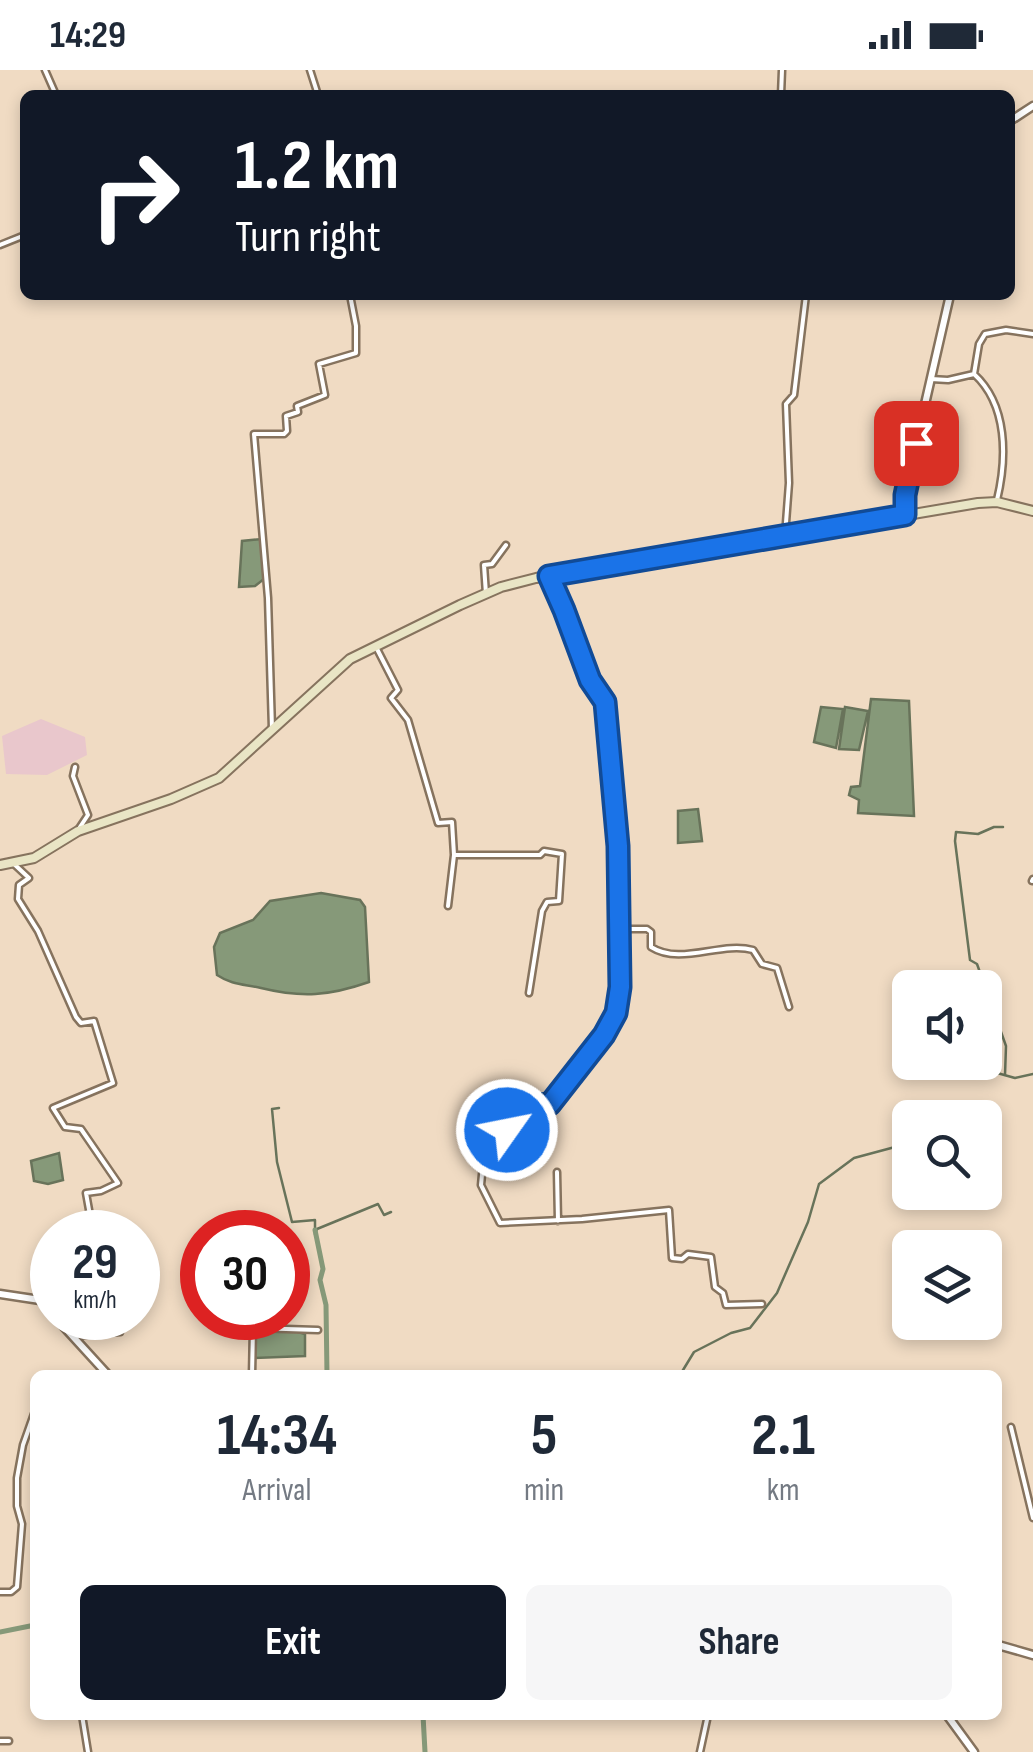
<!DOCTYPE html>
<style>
body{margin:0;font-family:"Sofia Sans Condensed",sans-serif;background:#f6f6f7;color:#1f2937;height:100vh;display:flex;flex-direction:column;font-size:38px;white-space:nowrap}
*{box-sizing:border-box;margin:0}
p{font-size:32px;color:#747a83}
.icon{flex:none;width:55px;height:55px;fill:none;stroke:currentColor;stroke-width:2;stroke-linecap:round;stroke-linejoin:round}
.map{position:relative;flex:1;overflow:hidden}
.panel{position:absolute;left:30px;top:1300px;width:972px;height:350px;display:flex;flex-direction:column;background:#fff;border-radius:15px;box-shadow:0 5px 15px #0003}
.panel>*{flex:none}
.top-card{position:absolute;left:20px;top:20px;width:995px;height:210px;border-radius:15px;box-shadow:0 5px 15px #0003;background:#111827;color:#fff;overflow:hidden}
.buttons{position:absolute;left:892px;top:900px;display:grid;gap:20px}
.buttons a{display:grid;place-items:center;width:110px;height:110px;border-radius:15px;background:#fff;box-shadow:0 5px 15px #0003;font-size:50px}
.speed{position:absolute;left:30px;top:1140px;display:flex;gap:20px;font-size:50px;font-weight:700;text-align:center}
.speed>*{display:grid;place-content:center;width:130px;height:130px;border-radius:50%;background:#fff;box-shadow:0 5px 15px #0003;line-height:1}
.speed small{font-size:25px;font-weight:400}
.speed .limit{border:15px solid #d22;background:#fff;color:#111}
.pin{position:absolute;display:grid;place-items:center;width:85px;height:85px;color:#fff;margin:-42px;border-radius:20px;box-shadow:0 5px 15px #0006}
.me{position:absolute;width:110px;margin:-55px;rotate:57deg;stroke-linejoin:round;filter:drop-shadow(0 0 8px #0008)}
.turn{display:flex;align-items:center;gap:35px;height:210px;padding:0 50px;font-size:45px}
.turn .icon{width:130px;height:130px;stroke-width:2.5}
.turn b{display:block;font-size:70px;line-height:85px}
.eta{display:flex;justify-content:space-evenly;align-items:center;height:170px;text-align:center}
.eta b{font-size:60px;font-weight:700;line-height:70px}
.button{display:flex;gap:20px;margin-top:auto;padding:20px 50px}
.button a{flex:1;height:115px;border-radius:15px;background:#111827;color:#fff;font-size:40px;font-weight:700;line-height:115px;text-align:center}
.button a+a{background:#f6f6f7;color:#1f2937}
.status{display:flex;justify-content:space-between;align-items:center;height:70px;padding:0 50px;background:#fff;direction:ltr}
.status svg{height:28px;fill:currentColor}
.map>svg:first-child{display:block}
.green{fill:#e9c7cc}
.water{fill:#869979;stroke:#68735a;stroke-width:2.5}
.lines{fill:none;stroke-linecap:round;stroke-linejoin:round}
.stream{stroke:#68735a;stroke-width:2.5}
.canal{stroke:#869979;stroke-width:5}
.minor-casing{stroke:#86735e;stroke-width:9}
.tertiary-casing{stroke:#86735e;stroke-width:11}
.secondary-casing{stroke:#86735e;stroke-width:12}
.minor{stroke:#fff;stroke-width:4}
.tertiary{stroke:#fff;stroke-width:6}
.secondary{stroke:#e9e5c5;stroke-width:8}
.route-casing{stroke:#114b97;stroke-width:25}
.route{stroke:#1a73e8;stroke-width:18}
</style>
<div class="status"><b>14:29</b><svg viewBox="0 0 49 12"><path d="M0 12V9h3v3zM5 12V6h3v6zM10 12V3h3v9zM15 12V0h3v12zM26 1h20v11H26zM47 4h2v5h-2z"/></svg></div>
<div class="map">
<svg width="1033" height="1682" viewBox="0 0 1033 1682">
<rect width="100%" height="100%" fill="#f0dbc3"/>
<path class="green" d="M41 649 85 667 87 685 47 705 6 704 2 666Z"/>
<path class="water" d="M262 469 264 509 255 516 239 517 242 471Z
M871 629 909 631 914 746 858 743 859 730 849 725 851 717 860 716Z
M821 637 843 639 836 678 814 672Z
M845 637 868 641 859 680 839 679Z
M698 739 702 771 678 773V741Z
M321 823 360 830 365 837 369 912C329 926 302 928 261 918 244 914 232 915 217 905L214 877 220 863 253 850 270 831Z
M59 1083 63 1110 48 1114 34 1111 31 1091Z
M291 1260 305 1264V1286L255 1288V1265L260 1261Z"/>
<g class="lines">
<path class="stream" d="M1003 757H994L978 764 956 762 955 771 970 890 977 894 1006 976 1005 1005
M935 1002 990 1001 1015 1008 1033 1004
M279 1038 272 1039 277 1092 292 1152 315 1150V1160
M315 1164 317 1159 378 1134 384 1145 391 1142
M680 1305 694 1282 731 1263 750 1258 777 1223 808 1152 819 1114 854 1088 895 1077"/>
<path class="canal" d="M315 1160 323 1199 320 1210 326 1235 327 1305
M0 1562 35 1555
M423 1645 425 1682"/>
<defs>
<path id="minor" d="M45 0 56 25
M310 0 318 25
M781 25 782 0
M0 175 25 165
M974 304C1008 335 1007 388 997 430
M931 309 948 310 974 304 979 274 985 264 1006 260 1033 264
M785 466 789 413 786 334 794 325 806 225
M549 506 565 540 589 610 605 633 617 776 620 917 616 943 603 965 550 1034 529 1035 484 1084 481 1115 500 1153 582 1149 669 1140 672 1188 682 1189 688 1184 711 1187 715 1217 723 1223 726 1235 762 1234
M486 524 484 495 492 494 506 475
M376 577 398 620 391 628 408 650 438 753 452 752 454 785H540L544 781 562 784 559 831 547 832 542 841 529 923
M272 659 268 528 254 364H284L287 361 286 346 298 342 297 336 325 325 319 294 356 283V256L350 225
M75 697 73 706 88 745 80 757
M14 794 29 808 19 815 18 829 38 861 76 947 81 953 94 951 113 1013 53 1038 65 1057 81 1059 118 1113 101 1121 86 1123 93 1162
M1032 811 1033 809
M448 836 454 785
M618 859H647L651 862V877C681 896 721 871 753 880L762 894 777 898 789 937
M557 1102 558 1151
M74 1266 120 1262 122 1248
M252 1305 253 1258 318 1260
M1011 1357 1033 1448
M0 1522H11L17 1517 22 1454 17 1436V1408L23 1375 35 1341
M82 1645 88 1682
M0 1671H9
M700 1682 708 1645"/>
<path id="tertiary" d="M1010 51 1033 36
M905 445 909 404 950 225
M0 1224 40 1230 52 1243
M56 1248 108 1305
M998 1575 1033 1585
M947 1645 974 1682"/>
<path id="secondary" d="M0 795 34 788 78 761 171 729 219 708 350 589 460 535 501 517 536 508 978 433 997 432 1033 441"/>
</defs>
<use href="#minor" class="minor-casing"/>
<use href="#tertiary" class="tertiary-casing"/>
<use href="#secondary" class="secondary-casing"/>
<use href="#minor" class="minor"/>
<use href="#tertiary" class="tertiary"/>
<use href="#secondary" class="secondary"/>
</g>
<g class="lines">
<defs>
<path id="route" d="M507 1060 530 1035 550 1034 604 965 616 943 620 917 618 776 605 632 590 610 564 540 549 506 905 445V425L916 373"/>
</defs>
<use href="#route" class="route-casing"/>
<use href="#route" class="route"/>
</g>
</svg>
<div class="buttons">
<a><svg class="icon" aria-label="sound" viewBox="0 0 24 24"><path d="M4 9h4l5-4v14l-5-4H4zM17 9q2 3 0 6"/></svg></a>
<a><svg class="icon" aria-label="search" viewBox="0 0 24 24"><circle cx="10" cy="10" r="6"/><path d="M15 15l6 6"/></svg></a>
<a><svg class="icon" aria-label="layers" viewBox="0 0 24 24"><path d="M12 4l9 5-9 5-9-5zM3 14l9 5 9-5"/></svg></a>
</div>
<div class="speed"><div>29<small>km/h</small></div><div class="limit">30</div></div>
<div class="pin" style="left:916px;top:373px;background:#d93025"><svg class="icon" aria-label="arrive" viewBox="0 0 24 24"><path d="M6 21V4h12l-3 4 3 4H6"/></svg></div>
<svg class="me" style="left:507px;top:1060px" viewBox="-20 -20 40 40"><circle r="17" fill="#1a73e8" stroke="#fff" stroke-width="3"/><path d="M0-11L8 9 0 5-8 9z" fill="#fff"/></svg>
<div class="top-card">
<div class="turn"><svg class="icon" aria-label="right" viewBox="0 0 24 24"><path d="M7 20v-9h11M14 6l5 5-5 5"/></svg><div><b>1.2 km</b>Turn right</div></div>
</div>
<section class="panel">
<div class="eta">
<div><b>14:34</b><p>Arrival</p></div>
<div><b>5</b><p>min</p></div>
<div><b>2.1</b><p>km</p></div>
</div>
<div class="button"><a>Exit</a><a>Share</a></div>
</section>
</div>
